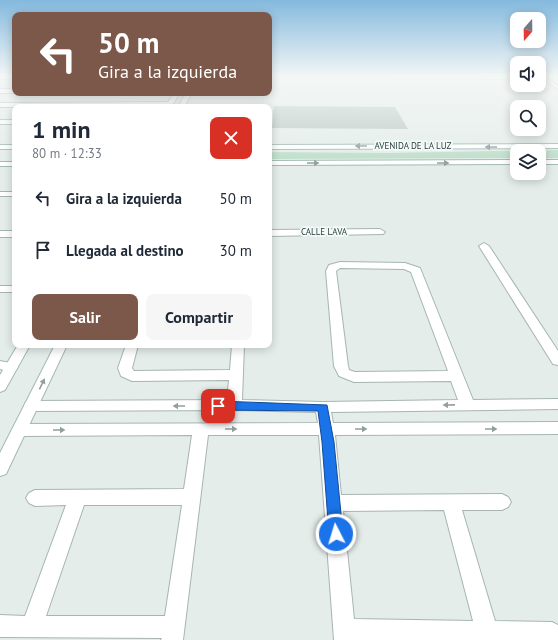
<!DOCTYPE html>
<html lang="es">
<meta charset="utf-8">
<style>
body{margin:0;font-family:"PT Sans",sans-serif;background:#f6f6f7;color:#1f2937;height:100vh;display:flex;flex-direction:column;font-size:15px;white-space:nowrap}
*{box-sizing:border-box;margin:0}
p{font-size:13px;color:#747a83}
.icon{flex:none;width:22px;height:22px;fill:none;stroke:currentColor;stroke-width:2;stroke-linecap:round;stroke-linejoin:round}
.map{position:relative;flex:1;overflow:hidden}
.sheet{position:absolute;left:12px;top:104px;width:260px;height:244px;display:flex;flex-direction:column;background:#fff;border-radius:8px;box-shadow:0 2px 10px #0003}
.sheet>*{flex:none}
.guide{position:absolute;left:12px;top:12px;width:260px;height:84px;border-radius:8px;box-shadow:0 2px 10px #0003;background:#7c584a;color:#fff;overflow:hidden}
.needle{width:26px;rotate:200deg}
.controls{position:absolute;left:510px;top:12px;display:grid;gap:8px}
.controls a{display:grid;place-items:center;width:36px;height:36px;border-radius:8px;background:#fff;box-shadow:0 2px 10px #0003;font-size:20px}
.pin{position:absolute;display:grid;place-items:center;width:34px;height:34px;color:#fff;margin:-17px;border-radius:8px;box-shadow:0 2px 6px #0006}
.me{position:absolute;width:44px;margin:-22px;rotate:355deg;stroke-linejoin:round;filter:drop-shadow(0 0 3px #0008)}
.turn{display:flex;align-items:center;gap:14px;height:84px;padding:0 20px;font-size:18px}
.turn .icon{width:52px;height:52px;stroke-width:2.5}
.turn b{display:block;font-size:28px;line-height:34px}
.round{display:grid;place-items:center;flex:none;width:42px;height:42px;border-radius:8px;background:#f6f6f7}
.headline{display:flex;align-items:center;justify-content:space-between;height:68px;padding:0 20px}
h1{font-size:24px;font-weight:800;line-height:30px}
.cta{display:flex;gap:8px;margin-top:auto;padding:8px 20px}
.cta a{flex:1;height:46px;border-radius:8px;background:#7c584a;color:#fff;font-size:16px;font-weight:800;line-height:46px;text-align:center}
.cta a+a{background:#f6f6f7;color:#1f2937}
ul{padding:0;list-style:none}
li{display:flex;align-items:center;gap:12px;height:52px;padding:0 20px}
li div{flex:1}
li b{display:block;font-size:15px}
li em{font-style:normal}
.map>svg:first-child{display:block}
.green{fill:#bedeca}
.building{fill:#b9c8c3}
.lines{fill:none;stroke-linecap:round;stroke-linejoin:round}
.minor-casing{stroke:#a7b5b2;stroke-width:2}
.secondary-casing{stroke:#a3b9b3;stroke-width:2}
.minor{fill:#fff;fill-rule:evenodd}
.secondary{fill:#fff;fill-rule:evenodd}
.oneway{fill:#929f9c}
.route{fill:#1a73e8;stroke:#114b97}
.labels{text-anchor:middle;stroke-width:3.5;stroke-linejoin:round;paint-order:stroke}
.far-street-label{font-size:9px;fill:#243f3a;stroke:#f5faf8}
</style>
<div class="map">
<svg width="558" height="640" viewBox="0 0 558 640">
<rect width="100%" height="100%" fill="#e4edea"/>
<path class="green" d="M558 150V158H539V151H517V158L269 159V152L388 153Z"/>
<path class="building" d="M274 106 395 107 408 129 272 128Z"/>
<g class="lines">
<defs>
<path id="minor" d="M0 77H15V79H0Z
M269 77H517V79L269 78Z
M540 77H545L558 86V89Z
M0 89H15V93H0Z
M0 103 170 102 173 104 170 106 0 107Z
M0 120H15V124H0Z
M0 192H15V196H0Z
M380 229 385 232 383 234 269 236V230Z
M0 231H15V237H0Z
M484 243 489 246 558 351V365L553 364 479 246Z
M340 262 405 263 420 268 473 400 558 399V409L331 412 333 423 558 422V434L335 435 341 495 502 494 508 497 511 502 508 507 502 510H462L495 621 552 622 558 625V640H334L319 435H208L183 640H161L162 638 0 637V615L25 616 66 505 35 506 29 503 26 498 29 493 35 490 184 489 192 435 20 436 15 434 12 430 15 426 20 424 318 423 316 412 234 410 31 411 26 410 24 406 26 402 31 401 227 400 229 380 132 381 121 376 118 368 126 345H138L132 368 134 371 230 370 232 345H244L242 400 323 402 458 400 451 381 354 382 339 376 334 366 326 271 329 265ZM340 268 404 269 411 272 448 371 355 372 349 370 348 366 336 271ZM84 505H182L165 616H46ZM444 510 473 621 354 619 343 511Z
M0 286H15V292H0Z
M0 361 16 364 18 367 16 370 11 372 0 369Z"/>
<path id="secondary" d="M174 93H180L171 107H165Z
M186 93H192L184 107H178Z
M558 144V148L269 149V145Z
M0 145H15V149H0Z
M517 160V164L269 165V161Z
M539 160H558V164H539Z
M0 162H15V166H0Z
M18 345H30L5 390 0 392V375Z
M55 345H67L6 474 0 476V453Z"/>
</defs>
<use href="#minor" class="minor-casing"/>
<use href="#secondary" class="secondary-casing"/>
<use href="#minor" class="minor"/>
<use href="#secondary" class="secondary"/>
</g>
<defs><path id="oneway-solid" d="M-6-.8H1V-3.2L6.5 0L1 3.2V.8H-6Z"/></defs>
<g class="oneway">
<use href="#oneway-solid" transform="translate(361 146) rotate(-180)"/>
<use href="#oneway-solid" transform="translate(491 147) rotate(-180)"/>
<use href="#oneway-solid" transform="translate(313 163)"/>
<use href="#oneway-solid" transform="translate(443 163)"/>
<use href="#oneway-solid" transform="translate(42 384) rotate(-64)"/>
<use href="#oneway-solid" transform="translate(449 405) rotate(179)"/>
<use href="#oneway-solid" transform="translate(179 406) rotate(180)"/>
<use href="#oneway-solid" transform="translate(231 429)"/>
<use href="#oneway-solid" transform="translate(361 429)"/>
<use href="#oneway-solid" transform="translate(491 429)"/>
<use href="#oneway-solid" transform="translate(59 430)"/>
</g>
<linearGradient id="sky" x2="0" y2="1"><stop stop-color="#84b9de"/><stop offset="0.46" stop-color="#f3f7f6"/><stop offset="1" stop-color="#f3f7f6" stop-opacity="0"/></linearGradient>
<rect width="558" height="166" fill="url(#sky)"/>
<path class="route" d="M218 401 327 405 334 442 343 534 341 539 336 541 331 539 329 534 322 442 318 411 218 410 214 408 213 406 214 403Z"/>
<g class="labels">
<g class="far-street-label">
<text x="413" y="149">AVENIDA DE LA LUZ</text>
<text x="324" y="235">CALLE LAVA</text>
</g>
</g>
</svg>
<div class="controls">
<a><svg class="needle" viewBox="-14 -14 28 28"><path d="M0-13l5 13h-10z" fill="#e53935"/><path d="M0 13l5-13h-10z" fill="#747a83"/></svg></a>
<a><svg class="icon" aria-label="sound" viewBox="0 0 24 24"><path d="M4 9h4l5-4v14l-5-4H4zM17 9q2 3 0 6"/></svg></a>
<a><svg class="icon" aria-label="search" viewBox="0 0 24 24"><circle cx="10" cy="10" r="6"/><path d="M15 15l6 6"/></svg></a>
<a><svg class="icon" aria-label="layers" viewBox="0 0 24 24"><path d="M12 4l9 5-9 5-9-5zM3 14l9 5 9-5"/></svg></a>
</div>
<div class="pin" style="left:218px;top:406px;background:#d93025"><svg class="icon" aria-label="arrive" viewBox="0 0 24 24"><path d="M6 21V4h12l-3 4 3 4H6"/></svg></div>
<svg class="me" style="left:336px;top:534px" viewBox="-20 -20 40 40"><circle r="17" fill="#1a73e8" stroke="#fff" stroke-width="3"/><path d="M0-11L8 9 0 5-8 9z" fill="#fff"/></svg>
<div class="guide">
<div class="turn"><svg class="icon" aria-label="left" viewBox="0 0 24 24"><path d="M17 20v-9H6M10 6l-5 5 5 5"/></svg><div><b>50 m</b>Gira a la izquierda</div></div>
</div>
<section class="sheet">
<div class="headline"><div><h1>1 min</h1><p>80 m · 12:33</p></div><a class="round" style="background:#d93025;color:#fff"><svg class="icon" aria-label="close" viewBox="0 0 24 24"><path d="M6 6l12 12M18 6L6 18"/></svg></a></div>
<ul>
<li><svg class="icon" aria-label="left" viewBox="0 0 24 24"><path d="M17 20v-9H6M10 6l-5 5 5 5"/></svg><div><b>Gira a la izquierda</b></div><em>50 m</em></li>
<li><svg class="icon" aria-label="arrive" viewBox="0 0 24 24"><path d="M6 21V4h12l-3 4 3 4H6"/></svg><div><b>Llegada al destino</b></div><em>30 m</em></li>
</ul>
<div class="cta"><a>Salir</a><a>Compartir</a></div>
</section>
</div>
